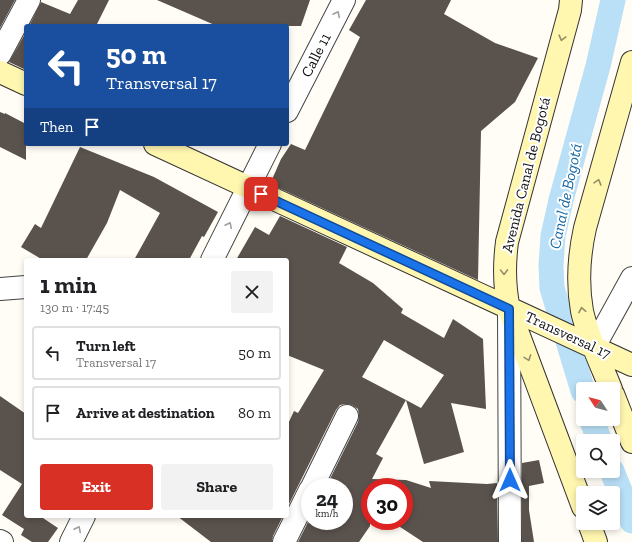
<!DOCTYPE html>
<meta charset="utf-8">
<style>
body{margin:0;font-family:"Zilla Slab",serif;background:#f2f2f2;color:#202124;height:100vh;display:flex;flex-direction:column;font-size:15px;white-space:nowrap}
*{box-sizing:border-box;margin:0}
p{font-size:13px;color:#757577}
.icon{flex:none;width:22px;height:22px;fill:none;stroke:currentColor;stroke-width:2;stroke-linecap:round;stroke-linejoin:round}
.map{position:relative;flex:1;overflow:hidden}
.sheet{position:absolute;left:24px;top:258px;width:265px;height:260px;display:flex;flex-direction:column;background:#fff;border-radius:4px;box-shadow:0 2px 6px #0003}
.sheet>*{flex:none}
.hud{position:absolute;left:24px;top:24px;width:265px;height:122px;border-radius:4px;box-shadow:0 2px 6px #0003;background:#1a4fa0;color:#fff;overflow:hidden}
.needle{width:26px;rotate:306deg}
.fabs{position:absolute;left:576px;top:382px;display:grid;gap:8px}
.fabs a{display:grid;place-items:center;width:44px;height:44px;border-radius:4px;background:#fff;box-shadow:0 2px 6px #0003;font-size:20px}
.speed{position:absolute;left:301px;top:478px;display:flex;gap:8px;font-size:20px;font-weight:700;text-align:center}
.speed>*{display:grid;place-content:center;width:52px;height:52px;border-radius:50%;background:#fff;box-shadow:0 2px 6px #0003;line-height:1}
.speed small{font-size:10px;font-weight:400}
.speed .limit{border:6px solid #d22;background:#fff;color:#111}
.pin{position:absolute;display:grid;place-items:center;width:34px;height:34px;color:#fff;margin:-17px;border-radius:8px;box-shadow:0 2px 6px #0006}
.me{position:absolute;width:44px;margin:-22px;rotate:0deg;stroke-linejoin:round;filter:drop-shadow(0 0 3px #0008)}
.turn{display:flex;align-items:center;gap:14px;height:84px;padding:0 16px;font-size:18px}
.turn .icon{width:52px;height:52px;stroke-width:2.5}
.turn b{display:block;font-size:28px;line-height:34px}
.then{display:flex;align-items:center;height:38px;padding:0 16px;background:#0003;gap:8px;font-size:15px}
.round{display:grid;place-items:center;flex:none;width:42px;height:42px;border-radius:4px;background:#f2f2f2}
.headline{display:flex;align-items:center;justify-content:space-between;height:68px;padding:0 16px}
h1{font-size:24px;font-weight:700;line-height:30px}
.primary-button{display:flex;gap:8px;margin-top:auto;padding:8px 16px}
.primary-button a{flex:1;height:46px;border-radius:4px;background:#d93025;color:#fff;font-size:16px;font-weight:700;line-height:46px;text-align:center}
.primary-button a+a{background:#f2f2f2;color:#202124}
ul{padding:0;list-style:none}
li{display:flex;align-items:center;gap:12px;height:54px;margin:0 8px 6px;padding:0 8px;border:2px solid #e0e0e0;border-radius:4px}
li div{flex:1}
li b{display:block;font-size:15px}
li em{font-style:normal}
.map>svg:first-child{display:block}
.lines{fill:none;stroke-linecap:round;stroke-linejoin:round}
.canal{stroke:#b9e0f7;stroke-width:25}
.building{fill:#5a524d}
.minor-casing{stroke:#444;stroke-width:24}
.secondary-casing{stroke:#333;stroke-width:24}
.minor{stroke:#fff;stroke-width:22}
.secondary{stroke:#fff6b0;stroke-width:22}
.oneway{stroke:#a0a0a0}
.oneway2{stroke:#948f68}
.route-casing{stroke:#114b97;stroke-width:10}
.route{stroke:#1a73e8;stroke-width:7}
.labels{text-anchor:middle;stroke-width:4;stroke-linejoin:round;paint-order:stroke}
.street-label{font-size:15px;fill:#111;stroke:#fff}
.water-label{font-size:16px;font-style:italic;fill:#1768a6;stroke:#fff}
</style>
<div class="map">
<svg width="632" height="542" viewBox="0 0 632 542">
<rect width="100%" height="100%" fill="#fffdf5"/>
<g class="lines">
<path class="canal" d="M583 391 552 288 551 265 553 236 561 200 598 66 613 0
M591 419 600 441
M612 471 632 521"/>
</g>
<path class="building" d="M0 0H15L0 28Z
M78 0H109L96 26H29L41 2 70 14Z
M157 0H310L301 26H217Z
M366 0H451L444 14 495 43 538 58 515 102 481 131 478 280 270 184 281 159 291 144 305 150 360 37 349 30Z
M26 32V70L9 62Z
M0 112 5 114V113L26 124V160L0 147Z
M80 147 154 177 218 212 204 237 202 236 189 260H134L160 213 120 190 107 223 86 260H43L21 247 35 224 41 228Z
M280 216 347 247 339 263 373 283 403 309 401 313 444 338 453 319 483 339 486 409 451 403 464 452 424 464 406 400 421 408 444 375 384 340 362 377 406 400 376 454 383 458 372 479 406 480 431 488 429 481 487 484 497 483 498 542H423L391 521H404V487H370V526L359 542H298L310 518V521H344V487H326L358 422 359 416 358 409 352 405 346 404 340 405 336 410 287 508V426L294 411 298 413 324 370 287 355V260H236L255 227 269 235Z
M0 396 26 414V516H40L58 528 48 542H32L21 535 24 529 2 515 22 484 0 470Z
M539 460 544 483 529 486V510L534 542H522V463Z
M177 516H283L273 536 272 542H211Z"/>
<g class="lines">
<defs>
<path id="minor" d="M0 54 29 0
M287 111 344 0
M212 260 270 144
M0 289 26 287
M509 311 510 542
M594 347 632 278
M312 487 347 416
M0 541 2 542
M71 542 84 516
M284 542 310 490"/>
<path id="secondary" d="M571 0 570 10 507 242C504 265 504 286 509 309L583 507
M0 72 26 84
M155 144 632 365
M611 389C601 364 588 338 582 311 577 283 579 255 585 228L632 62
M613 394 632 442
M589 523 596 542"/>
</defs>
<use href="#minor" class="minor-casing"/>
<use href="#secondary" class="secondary-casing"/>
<use href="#minor" class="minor"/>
<use href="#secondary" class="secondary"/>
</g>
<defs><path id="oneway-chevron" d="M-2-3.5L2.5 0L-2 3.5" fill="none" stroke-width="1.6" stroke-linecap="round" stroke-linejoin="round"/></defs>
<g class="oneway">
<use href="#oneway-chevron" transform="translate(337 14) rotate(-63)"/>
<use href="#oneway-chevron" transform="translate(229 225) rotate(-64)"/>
<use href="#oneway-chevron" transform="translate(78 529) rotate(-63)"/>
</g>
<g class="oneway2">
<use href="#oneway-chevron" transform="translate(562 38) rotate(105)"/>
<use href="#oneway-chevron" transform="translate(598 182) rotate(-74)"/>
<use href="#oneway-chevron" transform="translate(504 272) rotate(89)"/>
<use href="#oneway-chevron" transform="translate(582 310) rotate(-101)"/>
<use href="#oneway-chevron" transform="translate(528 358) rotate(70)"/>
</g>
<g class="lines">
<defs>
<path id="route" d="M261 194 509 309 510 480"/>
</defs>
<use href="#route" class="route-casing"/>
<use href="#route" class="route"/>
</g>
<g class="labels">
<g class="street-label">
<text transform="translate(316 55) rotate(-63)" y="5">Calle 11</text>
<text transform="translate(526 175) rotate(-76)" y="5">Avenida Canal de Bogotá</text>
<text transform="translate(568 335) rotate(25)" y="5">Transversal 17</text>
</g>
<g class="water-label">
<text transform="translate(565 196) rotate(-78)" y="6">Canal de Bogotá</text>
</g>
</g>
</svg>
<div class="fabs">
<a><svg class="needle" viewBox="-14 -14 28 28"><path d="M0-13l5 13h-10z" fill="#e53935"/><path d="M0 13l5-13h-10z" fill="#757577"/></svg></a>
<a><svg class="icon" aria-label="search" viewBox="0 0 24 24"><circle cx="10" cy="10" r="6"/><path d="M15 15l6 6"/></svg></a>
<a><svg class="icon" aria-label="layers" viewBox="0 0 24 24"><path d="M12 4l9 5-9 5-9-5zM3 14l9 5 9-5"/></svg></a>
</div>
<div class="speed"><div>24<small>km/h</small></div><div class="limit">30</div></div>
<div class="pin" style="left:261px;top:194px;background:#d93025"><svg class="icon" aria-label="arrive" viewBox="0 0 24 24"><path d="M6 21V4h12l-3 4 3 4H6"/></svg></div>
<svg class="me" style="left:510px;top:480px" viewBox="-20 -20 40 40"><path d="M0-17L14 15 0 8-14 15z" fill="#1a73e8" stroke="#fff" stroke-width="4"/></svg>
<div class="hud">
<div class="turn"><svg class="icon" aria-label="left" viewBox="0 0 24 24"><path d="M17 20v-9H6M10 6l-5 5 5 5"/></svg><div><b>50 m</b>Transversal 17</div></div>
<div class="then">Then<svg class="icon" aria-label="arrive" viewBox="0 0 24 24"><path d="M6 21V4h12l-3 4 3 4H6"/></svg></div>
</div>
<section class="sheet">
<div class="headline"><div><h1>1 min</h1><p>130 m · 17:45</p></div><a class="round"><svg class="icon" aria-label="close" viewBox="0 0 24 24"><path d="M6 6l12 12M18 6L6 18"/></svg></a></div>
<ul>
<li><svg class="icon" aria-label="left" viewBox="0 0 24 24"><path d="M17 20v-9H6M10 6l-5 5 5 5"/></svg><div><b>Turn left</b><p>Transversal 17</p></div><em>50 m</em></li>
<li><svg class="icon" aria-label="arrive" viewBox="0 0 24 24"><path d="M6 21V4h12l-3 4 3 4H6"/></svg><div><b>Arrive at destination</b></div><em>80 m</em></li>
</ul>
<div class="primary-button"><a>Exit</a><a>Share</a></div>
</section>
</div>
